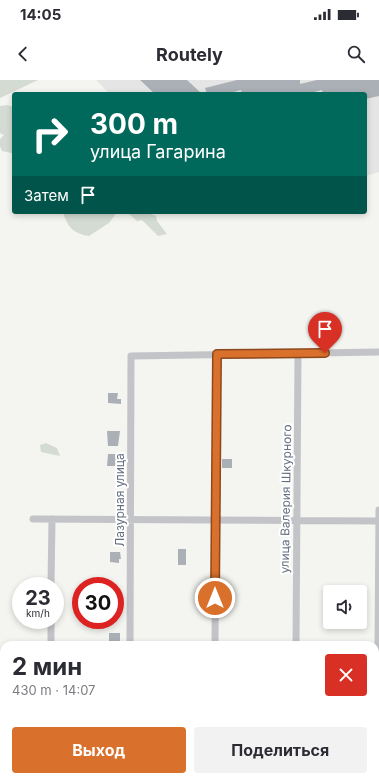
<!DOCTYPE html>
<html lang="ru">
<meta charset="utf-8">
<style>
body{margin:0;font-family:Inter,sans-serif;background:#f2f2f3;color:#2b2b33;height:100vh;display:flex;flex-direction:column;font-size:15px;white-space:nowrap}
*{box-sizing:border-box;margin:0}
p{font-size:13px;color:#7c7c81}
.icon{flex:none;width:22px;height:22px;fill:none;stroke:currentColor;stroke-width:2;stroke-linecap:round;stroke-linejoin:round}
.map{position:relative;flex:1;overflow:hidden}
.drawer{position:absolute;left:0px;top:561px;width:379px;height:140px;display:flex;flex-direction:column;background:#fff;border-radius:12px 12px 0 0;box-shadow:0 2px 6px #0003}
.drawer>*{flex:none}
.banner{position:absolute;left:12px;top:12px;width:355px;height:122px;border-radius:4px;box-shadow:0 2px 6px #0003;background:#00695c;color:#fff;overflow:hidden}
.controls{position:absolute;left:323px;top:505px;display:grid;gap:8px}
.controls a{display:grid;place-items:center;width:44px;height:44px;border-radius:4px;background:#fff;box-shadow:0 2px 6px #0003;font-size:20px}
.speed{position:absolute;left:12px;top:497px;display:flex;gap:8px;font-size:20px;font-weight:700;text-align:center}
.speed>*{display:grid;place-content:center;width:52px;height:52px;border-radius:50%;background:#fff;box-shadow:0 2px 6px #0003;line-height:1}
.speed small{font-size:10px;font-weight:400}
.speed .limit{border:6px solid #d22;background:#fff;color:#111}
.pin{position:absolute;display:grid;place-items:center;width:34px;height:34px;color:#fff;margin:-41px -17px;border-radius:50% 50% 50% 0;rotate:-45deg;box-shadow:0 0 4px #0007}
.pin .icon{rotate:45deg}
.me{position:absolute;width:44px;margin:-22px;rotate:0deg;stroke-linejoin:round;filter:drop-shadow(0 0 3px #0008)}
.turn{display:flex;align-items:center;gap:14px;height:84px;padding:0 12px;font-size:18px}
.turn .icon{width:52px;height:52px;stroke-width:2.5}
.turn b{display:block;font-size:28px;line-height:34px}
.then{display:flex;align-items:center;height:38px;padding:0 12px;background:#0003;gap:8px;font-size:15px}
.round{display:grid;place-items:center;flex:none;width:42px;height:42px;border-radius:4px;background:#f2f2f3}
.overview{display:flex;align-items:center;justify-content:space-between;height:68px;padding:0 12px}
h1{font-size:24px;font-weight:700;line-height:30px}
.primary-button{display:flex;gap:8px;margin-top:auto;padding:8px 12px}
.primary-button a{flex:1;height:46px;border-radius:4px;background:#d9702c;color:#fff;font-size:16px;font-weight:700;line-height:46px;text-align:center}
.primary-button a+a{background:#f2f2f3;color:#2b2b33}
.status{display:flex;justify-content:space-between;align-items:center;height:28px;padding:0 20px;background:#fff;direction:ltr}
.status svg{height:11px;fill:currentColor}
header{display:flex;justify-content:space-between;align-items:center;height:52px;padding:0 12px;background:#fff;font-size:18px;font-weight:700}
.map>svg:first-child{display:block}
.built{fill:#e4e5e4}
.green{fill:#d4dbd2}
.building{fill:#abb0b6}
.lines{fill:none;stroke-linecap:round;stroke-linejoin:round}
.minor{stroke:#c2c4c8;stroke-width:7}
.route-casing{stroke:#8d491d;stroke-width:10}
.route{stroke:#d9702c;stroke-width:7}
.labels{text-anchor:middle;stroke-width:4;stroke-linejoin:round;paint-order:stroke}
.street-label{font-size:12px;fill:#656f80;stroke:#fff}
</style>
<div class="status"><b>14:05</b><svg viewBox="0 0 49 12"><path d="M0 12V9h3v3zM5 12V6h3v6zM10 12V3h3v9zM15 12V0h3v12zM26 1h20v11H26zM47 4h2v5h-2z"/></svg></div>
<header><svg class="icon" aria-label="back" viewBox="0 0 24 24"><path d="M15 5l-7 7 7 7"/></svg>Routely<svg class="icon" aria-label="search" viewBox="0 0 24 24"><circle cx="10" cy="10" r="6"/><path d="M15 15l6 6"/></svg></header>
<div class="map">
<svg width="379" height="701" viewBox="0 0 379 701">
<rect width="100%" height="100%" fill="#f4f4f0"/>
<path class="built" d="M96 0H379V92L365 96V14H110Z"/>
<path class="green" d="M0 0H38L0 18Z
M7 25 14 27V71L12 73 2 71 0 66V59L4 55 0 53V26Z
M63 132H117L109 143 89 156C74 154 67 147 63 132Z
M127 132H152L151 134 156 136 157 141 167 154 158 156 142 140 137 141Z
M46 363 57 368 60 376 41 372 40 365Z"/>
<path class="building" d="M140 0H187L202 14H155Z
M237 0H300V4L317 0H379V16L365 19V14H323L322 10 306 14H242L241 10 226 14H207L205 8Z
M108 313H118L117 319H121V324L108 323Z
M107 351H120L118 366H108Z
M108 374H119V382H117V386H107Z
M222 379H232V388H222Z
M178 469H186V485H178Z
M110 472H120L121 479H119V483L110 482Z
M109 553H120V565H109Z"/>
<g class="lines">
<path class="minor" d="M33 439 379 441
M51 506 52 439
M51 565V540
M130 565 131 276 379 272
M215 565 217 274
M296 565 298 273
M0 599H4
M125 697 126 701
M214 701V697
M294 701 295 697
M377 701 379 430"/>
</g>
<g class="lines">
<defs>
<path id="route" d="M215 518 217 274 325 273"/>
</defs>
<use href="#route" class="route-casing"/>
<use href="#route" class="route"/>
</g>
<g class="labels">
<g class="street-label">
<text transform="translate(286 419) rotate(-89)" y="4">улица Валерия Шкурного</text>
<text transform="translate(120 420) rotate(-90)" y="4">Лазурная улица</text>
</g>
</g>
</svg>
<div class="controls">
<a><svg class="icon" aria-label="sound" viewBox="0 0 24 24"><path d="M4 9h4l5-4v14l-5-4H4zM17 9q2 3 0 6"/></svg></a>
</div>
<div class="speed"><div>23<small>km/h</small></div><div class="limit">30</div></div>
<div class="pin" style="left:325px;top:273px;background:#d93025"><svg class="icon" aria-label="arrive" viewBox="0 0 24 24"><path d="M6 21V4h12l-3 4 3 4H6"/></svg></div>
<svg class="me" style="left:215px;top:518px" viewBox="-20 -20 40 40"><circle r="17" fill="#d9702c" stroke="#fff" stroke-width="3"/><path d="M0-11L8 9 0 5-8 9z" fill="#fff"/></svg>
<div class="banner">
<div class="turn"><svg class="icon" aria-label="right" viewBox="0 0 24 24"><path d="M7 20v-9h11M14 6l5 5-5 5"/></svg><div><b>300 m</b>улица Гагарина</div></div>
<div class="then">Затем<svg class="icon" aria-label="arrive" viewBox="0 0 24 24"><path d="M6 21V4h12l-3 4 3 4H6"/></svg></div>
</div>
<section class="drawer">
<div class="overview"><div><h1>2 мин</h1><p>430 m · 14:07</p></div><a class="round" style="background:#d93025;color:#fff"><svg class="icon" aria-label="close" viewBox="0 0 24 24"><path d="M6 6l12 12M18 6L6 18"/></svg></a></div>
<div class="primary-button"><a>Выход</a><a>Поделиться</a></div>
</section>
</div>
